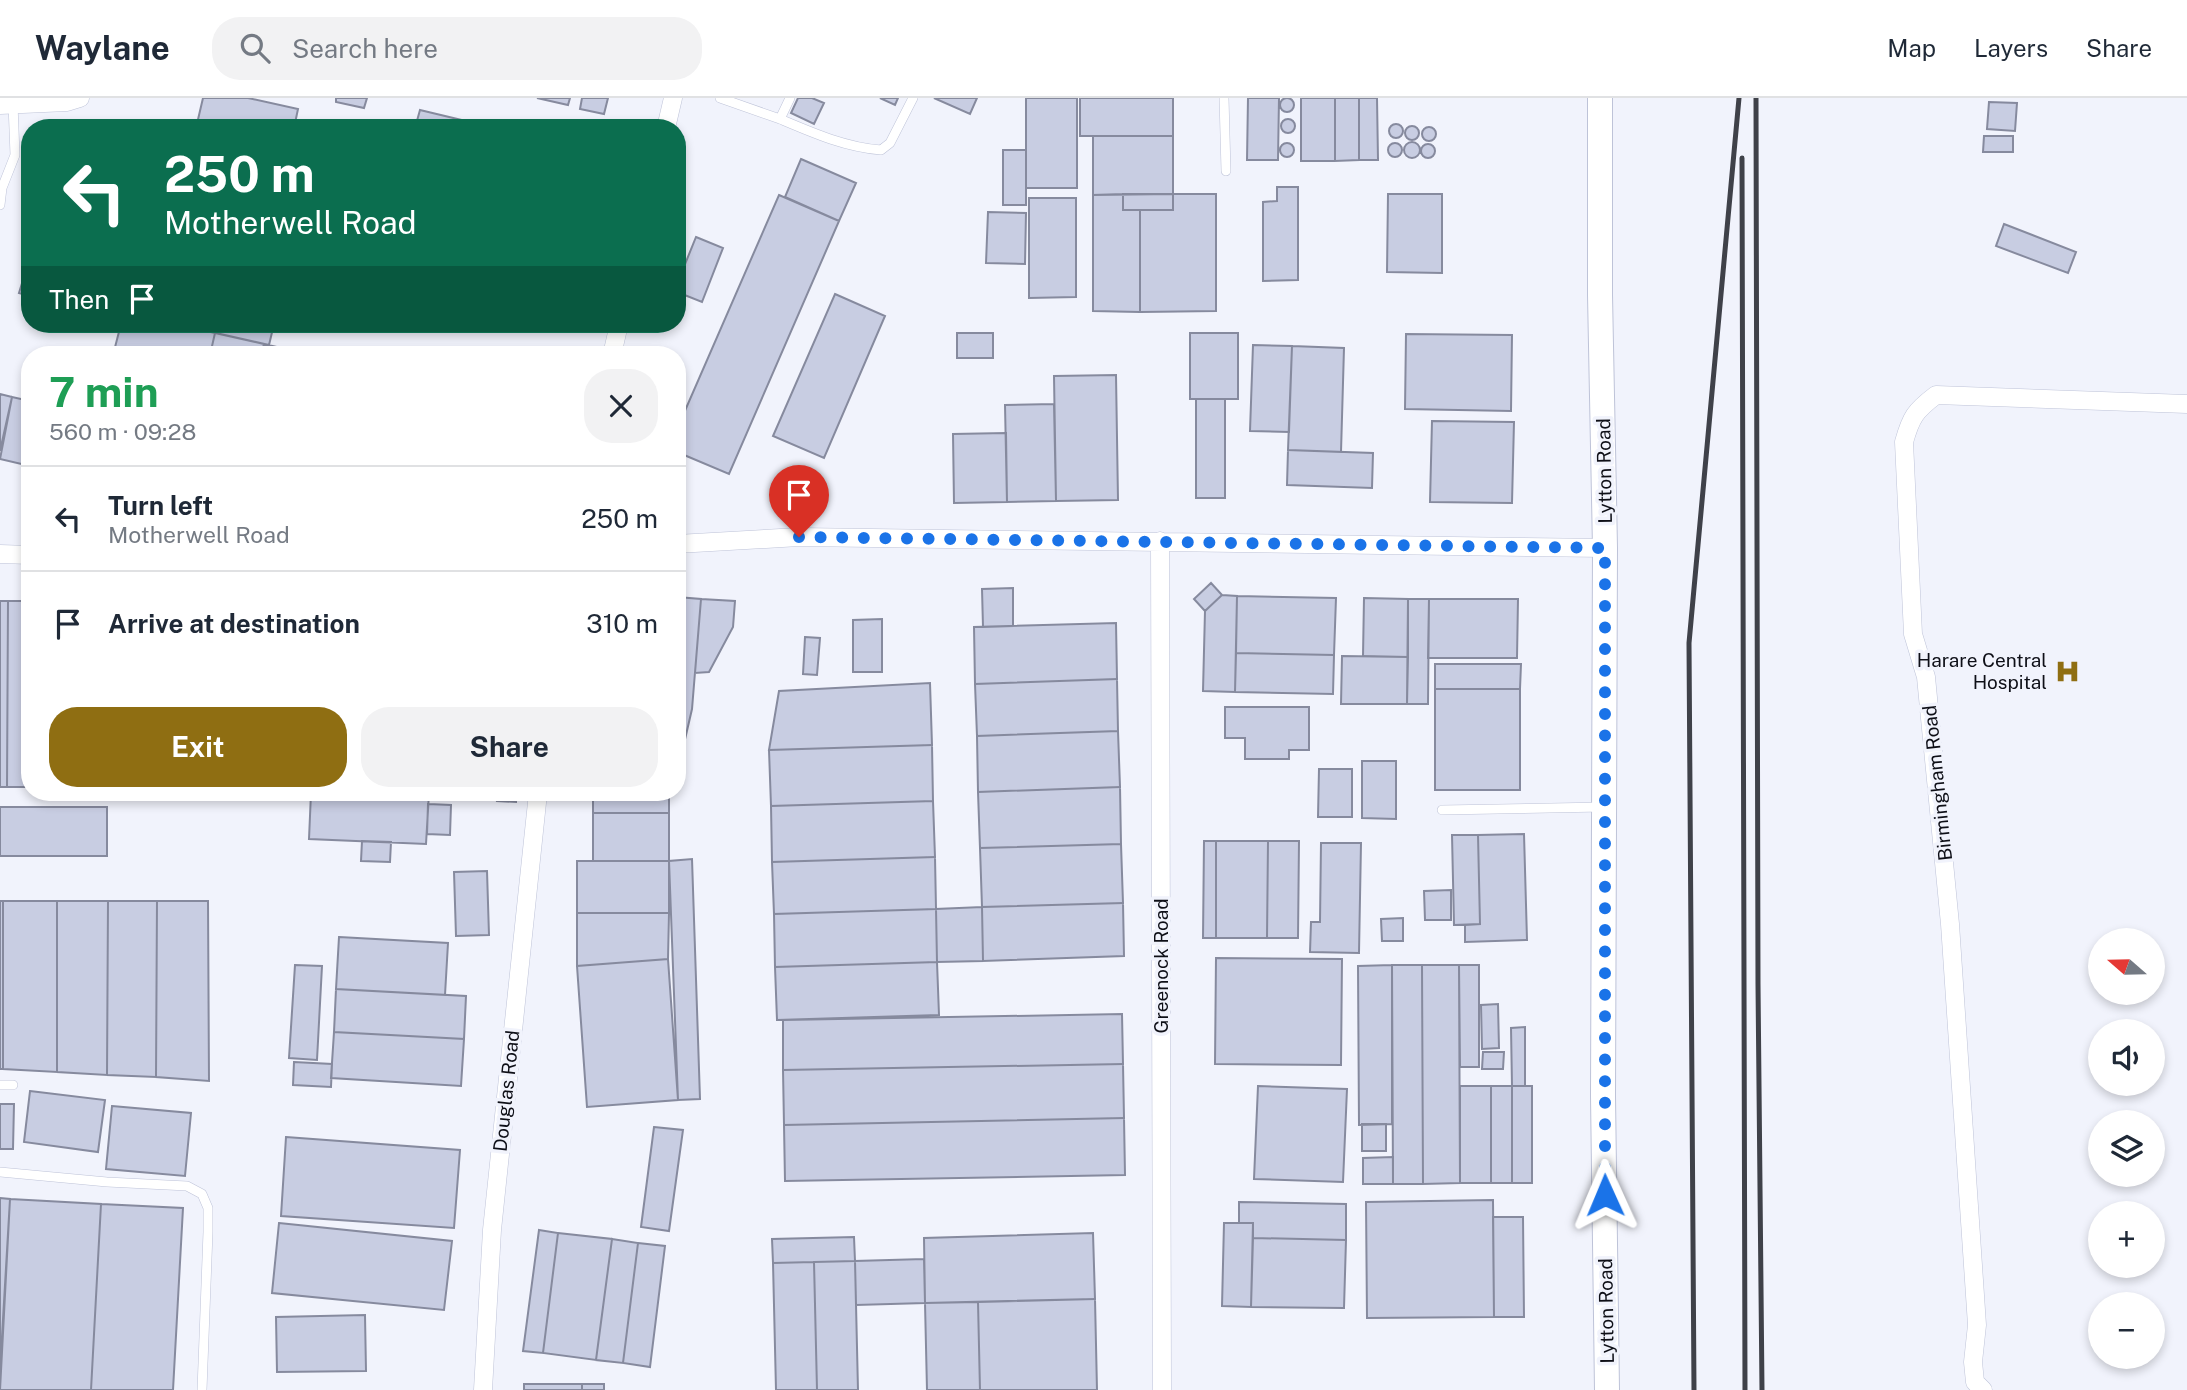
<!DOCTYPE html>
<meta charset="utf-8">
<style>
body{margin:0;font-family:"Public Sans",sans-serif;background:#f2f2f3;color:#1f2937;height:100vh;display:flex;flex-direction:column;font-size:26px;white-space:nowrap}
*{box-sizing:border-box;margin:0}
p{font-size:23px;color:#747a83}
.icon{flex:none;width:38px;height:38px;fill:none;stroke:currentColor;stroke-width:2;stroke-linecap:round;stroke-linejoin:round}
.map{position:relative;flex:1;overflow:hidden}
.panel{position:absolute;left:21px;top:248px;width:665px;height:455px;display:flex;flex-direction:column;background:#fff;border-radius:28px;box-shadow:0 4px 10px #0003}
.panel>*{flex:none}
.hud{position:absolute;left:21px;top:21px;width:665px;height:214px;border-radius:28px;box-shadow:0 4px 10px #0003;background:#0b6e4f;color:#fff;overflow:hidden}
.needle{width:46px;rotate:290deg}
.tools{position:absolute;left:2088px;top:830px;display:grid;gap:14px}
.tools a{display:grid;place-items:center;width:77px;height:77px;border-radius:50%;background:#fff;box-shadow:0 4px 10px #0003;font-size:35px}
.pin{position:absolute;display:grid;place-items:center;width:60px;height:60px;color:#fff;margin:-72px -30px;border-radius:50% 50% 50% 0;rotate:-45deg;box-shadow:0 0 7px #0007}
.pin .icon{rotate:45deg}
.me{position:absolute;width:77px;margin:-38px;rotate:359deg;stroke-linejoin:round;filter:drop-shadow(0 0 5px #0008)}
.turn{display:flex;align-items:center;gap:24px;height:147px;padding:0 28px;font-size:32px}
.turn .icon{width:91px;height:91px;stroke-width:2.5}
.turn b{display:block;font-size:49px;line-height:60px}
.then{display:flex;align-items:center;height:66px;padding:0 28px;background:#0003;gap:14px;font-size:26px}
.round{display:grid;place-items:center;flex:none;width:74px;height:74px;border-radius:28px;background:#f2f2f3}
.head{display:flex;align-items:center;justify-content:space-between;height:119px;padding:0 28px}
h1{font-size:42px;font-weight:700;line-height:52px;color:#1e9e55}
.cta{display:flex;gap:14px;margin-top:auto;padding:14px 28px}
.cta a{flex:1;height:80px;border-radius:28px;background:#8f6e12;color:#fff;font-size:28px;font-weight:700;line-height:80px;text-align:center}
.cta a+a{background:#f2f2f3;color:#1f2937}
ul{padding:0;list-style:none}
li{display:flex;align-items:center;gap:21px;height:105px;padding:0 28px;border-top:2px solid #e0e1e3}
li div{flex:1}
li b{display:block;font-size:26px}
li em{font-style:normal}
header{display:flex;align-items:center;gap:42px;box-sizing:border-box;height:98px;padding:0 35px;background:#fff;border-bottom:2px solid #e0e1e3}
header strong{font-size:33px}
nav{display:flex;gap:38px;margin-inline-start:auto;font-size:24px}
.search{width:490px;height:63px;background:#f2f2f3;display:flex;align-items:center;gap:18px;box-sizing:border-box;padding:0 24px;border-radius:28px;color:#747a83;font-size:26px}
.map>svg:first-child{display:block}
.building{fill:#c8cde2;stroke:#868a9e;stroke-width:2}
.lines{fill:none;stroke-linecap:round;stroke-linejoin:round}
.service-casing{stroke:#bec3d8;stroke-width:10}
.minor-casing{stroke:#bec3d8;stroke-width:19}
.secondary-casing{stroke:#bec3d8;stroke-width:26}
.service{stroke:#fff;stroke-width:9}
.minor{stroke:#fff;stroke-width:18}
.secondary{stroke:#fff;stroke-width:24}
.rail{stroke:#3f4149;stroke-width:5}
.route{stroke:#1a73e8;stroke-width:12;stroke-dasharray:0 21.6}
.labels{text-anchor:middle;stroke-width:7;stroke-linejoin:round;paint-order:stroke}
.street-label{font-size:19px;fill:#0e0f17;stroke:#f1f3fc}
.poi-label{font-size:19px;fill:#0e0f17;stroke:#f1f3fc;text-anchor:end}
</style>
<header>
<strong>Waylane</strong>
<div class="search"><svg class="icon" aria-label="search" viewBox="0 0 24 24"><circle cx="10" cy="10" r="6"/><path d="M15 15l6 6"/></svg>Search here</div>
<nav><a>Map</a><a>Layers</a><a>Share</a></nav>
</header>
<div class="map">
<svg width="2187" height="1292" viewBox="0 0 2187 1292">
<rect width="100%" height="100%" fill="#f1f3fc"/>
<path class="building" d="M1280 7a7 7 0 1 1 14 0a7 7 0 1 1-14 0Z
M203 0H248L298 11 294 30H196Z
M336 0H367L364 10 336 4Z
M537 0H570L568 7Z
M582 0H608L604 16 580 11Z
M798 0H812L824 5 814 26 791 15Z
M880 0H898L895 7Z
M934 0H977L970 16Z
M1026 0H1077V90H1026Z
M1080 0H1173V38H1080Z
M1248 0H1279L1278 62H1247Z
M1301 0H1335V63H1301Z
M1335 0H1359V62L1335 63Z
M1359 0H1377L1378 62H1359Z
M1989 4 2017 5 2015 33 1987 31Z
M420 12 495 30H415Z
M1281 28a7 7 0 1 1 14 0a7 7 0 1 1-14 0Z
M1389 33a7 7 0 1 1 14 0a7 7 0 1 1-14 0Z
M1405 35a7 7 0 1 1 14 0a7 7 0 1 1-14 0Z
M1422 36a7 7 0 1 1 14 0a7 7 0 1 1-14 0Z
M1093 38H1173V96L1093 97Z
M1984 38H2013V54H1983Z
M1404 52a8 8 0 1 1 16 0a8 8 0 1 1-16 0Z
M1388 52a7 7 0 1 1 14 0a7 7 0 1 1-14 0Z
M1280 52a7 7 0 1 1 14 0a7 7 0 1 1-14 0Z
M1421 53a7 7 0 1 1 14 0a7 7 0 1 1-14 0Z
M1003 52H1026V107H1003Z
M801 61 856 85 839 123 785 99Z
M1277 89H1298V182L1263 183V104L1277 103Z
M1123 96H1173V112H1123Z
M1123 96V112H1140V214L1093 213V97Z
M1173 96H1216V213L1140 214V112H1173Z
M1388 96H1442V175L1387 174Z
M779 97 839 123 729 376 677 354V331Z
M1029 100H1076V199L1029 200Z
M988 114 1026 115 1025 166 986 165Z
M2004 126 2076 154 2068 175 1996 148Z
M696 139 723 150 702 204 677 194V186Z
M30 159V198L19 195Z
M835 196 885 218 824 360 773 338Z
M121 226H176L215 235 210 257H113Z
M176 226H274L269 247Z
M215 235 264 246 261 257H210Z
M957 235H993V260H957Z
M1190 235H1238V301H1190Z
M1406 236 1512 237 1511 313 1405 311Z
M264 246 294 253V257H261Z
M1253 247 1292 248 1289 334 1250 333Z
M1292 248 1344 250 1341 354 1288 352Z
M1116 277 1118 402 1056 403 1054 278Z
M0 296 12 299 0 353Z
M12 299 30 303V368L0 361Z
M1196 301H1225V400H1196Z
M1054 306 1056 403 1007 404 1005 307Z
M1432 323 1514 324 1512 405 1430 404Z
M1006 335 1007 404 954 405 953 336Z
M1288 352 1373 355 1372 390 1287 387Z
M1211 485 1222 497 1205 513 1194 501Z
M1013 490V528L983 529 982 491Z
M1222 497 1237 498 1235 594 1203 593 1205 513Z
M1237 498 1336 500 1334 557 1236 555Z
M677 499 701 501 692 611 680 663H677Z
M1364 500 1408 501V559L1363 558Z
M701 501 735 503 733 529 709 574 695 575Z
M1408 501H1429L1428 606H1407Z
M1429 501H1518L1517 560H1428Z
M0 503H8L7 689H0Z
M8 503H30V689H7Z
M882 521V574H853V522Z
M1116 525 1117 581 975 586 974 529Z
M805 539 820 540 817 577 803 576Z
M1236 555 1334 557 1333 596 1235 594Z
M1342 558 1408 559 1407 606H1341Z
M1435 566H1521L1520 591H1435Z
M1117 581 1118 633 977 638 975 586Z
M930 585 932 647 769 652 779 593Z
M1435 591H1520V692H1435Z
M1225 609H1309V652H1289V661H1245V640H1225Z
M1118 633 1120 689 978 694 977 638Z
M932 647 933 703 771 708 769 652Z
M1362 663H1396V721L1362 720Z
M1319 671H1352V719H1318Z
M1120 689 1121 746 980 750 978 694Z
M311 695H429L426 746 309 741Z
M498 695H516V704L497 703Z
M593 695H669V715H593Z
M933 703 935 759 772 764 771 708Z
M428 706 451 707 450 737 427 736Z
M0 709H107V758H0Z
M593 715H669V763H593Z
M1524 736 1527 842 1465 844V827L1480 826 1478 737Z
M1452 737H1478L1480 826 1454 827Z
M362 743 391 744 390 764 361 763Z
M1204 743H1216V840H1203Z
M1216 743H1268L1267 840H1216Z
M1268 743H1299L1298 840H1267Z
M1321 745H1361L1359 855 1310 854 1311 824H1320Z
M1121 746 1123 805 982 809 980 750Z
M935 759 936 811 774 816 772 764Z
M692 761 700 1001 678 1002 669 763Z
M577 763H669V815H577Z
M487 773 489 837 456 838 454 774Z
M1451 792V822H1425L1424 793Z
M0 803H3V971H0Z
M3 803H57V974L3 971Z
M57 803H108L107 977 57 974Z
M108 803H157L156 979 107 977Z
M157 803H208L209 983 156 979Z
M1123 805 1124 858 983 863 982 809Z
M982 809 983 863 937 864 936 811Z
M936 811 937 864 775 869 774 816Z
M577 815H669L668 861 577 868Z
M1403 820V843H1382L1381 821Z
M339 839 448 845 445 897 336 891Z
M1216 860 1342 861 1341 967 1215 966Z
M668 861 678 1002 587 1009 577 868Z
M937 864 939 917 777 922 775 869Z
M295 867 322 868 317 962 289 960Z
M1392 867H1422L1423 1086H1393Z
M1392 867V1026L1359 1027 1358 868Z
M1422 867H1459L1460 1085 1423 1086Z
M1459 867H1479V969H1460Z
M336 891 466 898 464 941 334 934Z
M1498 906 1499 950 1482 951 1481 907Z
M1122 916 1123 966 783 972V922Z
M1525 929V988H1512L1511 930Z
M334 934 464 941 461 988 331 980Z
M1483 954H1504L1503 971H1482Z
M294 964 332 966 331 989 293 987Z
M1123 966 1124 1020 784 1027 783 972Z
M1258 988 1347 991 1343 1084 1254 1081Z
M1460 988H1491V1085H1460Z
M1491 988H1512V1085H1491Z
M1512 988H1532V1085H1512Z
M30 993 105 1002 98 1054 24 1044Z
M0 1006H14L13 1051H0Z
M112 1008 191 1015 185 1078 106 1071Z
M1124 1020 1125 1077 785 1083 784 1027Z
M1362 1026H1386V1053H1362Z
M654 1029 683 1032 669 1133 641 1129Z
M286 1039 460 1052 454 1130 281 1118Z
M1393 1059V1086H1363V1060Z
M0 1100 10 1101 0 1273Z
M10 1101 101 1106 91 1292H0Z
M1493 1102 1494 1219 1367 1220 1366 1104Z
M1239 1104 1346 1106V1142L1253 1140V1125H1239Z
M101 1106 183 1110 173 1292H91Z
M1493 1119H1523L1524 1219H1494Z
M279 1125 452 1143 444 1212 272 1195Z
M1224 1125H1253L1251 1209 1222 1208Z
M539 1132 558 1135 543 1255 523 1253Z
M558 1135 612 1141 596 1262 543 1255Z
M1093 1135 1095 1201 925 1205 924 1140Z
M854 1139 855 1163 773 1165 772 1141Z
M1253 1140 1346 1142 1344 1210 1251 1209Z
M612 1141 638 1145 623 1265 596 1262Z
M638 1145 665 1148 650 1269 623 1265Z
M924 1161 925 1205 856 1207 855 1163Z
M855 1163 858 1292H817L814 1164Z
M814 1164 817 1292H776L773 1165Z
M1095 1201 1097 1292H980L978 1204Z
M978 1204 980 1292H927L925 1205Z
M365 1217 366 1273 277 1274 276 1219Z
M524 1286H582V1292H524Z
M582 1286H604V1292H582Z"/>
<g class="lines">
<defs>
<path id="service" d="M720 0 780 21 790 0
M1224 0 1226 73
M780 21C813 35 845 49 881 52L890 45 913 0
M0 107 2 90 15 57 13 6
M1442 712 1603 709
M0 987H13
M0 1074 107 1084 187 1088 202 1096 208 1110V1134L202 1292"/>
<path id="minor" d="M0 7 67 4 80 0
M666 30 673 0
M612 257 619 226
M1160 443 1162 1292
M677 446 799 439 1605 450
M0 456 30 457
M483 1292 492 1132 538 695
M1983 1292 1975 1284 1973 1264 1977 1227 1950 826 1926 579 1913 536 1904 344C1911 319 1915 313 1936 297L2187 306"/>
<path id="secondary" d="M1600 0V197L1605 450 1603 998 1607 1292"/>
</defs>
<use href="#service" class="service-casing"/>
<use href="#minor" class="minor-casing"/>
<use href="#secondary" class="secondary-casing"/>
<use href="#service" class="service"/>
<use href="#minor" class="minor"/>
<use href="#secondary" class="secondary"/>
<path class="rail" d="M1756 0 1758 886 1762 1292
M1742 60 1745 1292
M1694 1292 1689 545 1739 0"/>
</g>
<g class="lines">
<path class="route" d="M799 439 1605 450V1097"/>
</g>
<defs>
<symbol id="hospital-bare" viewBox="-9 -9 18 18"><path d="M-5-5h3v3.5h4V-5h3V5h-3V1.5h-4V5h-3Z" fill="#8f6e12" stroke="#f1f3fc" stroke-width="2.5" paint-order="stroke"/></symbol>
</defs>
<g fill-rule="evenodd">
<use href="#hospital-bare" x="2050" y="556" width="35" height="35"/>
</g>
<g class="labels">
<g class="street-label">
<text transform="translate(1604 373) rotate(-91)" y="7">Lytton Road</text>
<text transform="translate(1937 685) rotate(-96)" y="7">Birmingham Road</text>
<text transform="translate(1161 868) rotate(-90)" y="7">Greenock Road</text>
<text transform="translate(506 993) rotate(-84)" y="7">Douglas Road</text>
<text transform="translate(1606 1213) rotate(-91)" y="7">Lytton Road</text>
</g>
<g class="poi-label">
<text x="2047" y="569">Harare Central<tspan x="2047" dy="22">Hospital</tspan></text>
</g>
</g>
</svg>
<div class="tools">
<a><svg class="needle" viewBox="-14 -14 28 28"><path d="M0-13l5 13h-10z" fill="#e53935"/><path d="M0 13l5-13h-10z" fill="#747a83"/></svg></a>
<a><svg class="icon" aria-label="sound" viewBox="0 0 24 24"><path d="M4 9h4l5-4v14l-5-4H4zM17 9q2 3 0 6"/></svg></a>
<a><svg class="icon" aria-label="layers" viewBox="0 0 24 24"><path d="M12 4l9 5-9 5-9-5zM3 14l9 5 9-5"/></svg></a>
<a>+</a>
<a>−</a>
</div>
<div class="pin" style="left:799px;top:439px;background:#d93025"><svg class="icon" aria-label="arrive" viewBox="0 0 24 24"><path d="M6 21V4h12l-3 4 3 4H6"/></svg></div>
<svg class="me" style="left:1605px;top:1097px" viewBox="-20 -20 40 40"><path d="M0-17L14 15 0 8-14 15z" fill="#1a73e8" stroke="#fff" stroke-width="4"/></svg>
<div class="hud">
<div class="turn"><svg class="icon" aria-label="left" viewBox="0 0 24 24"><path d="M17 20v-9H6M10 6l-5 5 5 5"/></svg><div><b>250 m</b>Motherwell Road</div></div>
<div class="then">Then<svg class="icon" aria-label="arrive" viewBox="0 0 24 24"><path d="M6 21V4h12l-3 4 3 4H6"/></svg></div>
</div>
<section class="panel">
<div class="head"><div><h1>7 min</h1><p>560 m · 09:28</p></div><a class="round"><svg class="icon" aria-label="close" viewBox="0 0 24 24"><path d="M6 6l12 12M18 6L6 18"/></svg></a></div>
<ul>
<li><svg class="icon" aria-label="left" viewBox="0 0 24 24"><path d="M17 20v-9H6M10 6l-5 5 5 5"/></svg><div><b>Turn left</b><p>Motherwell Road</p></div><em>250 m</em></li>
<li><svg class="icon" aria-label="arrive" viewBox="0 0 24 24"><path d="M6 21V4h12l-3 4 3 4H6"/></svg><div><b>Arrive at destination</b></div><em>310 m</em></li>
</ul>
<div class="cta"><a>Exit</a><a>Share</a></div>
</section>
</div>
